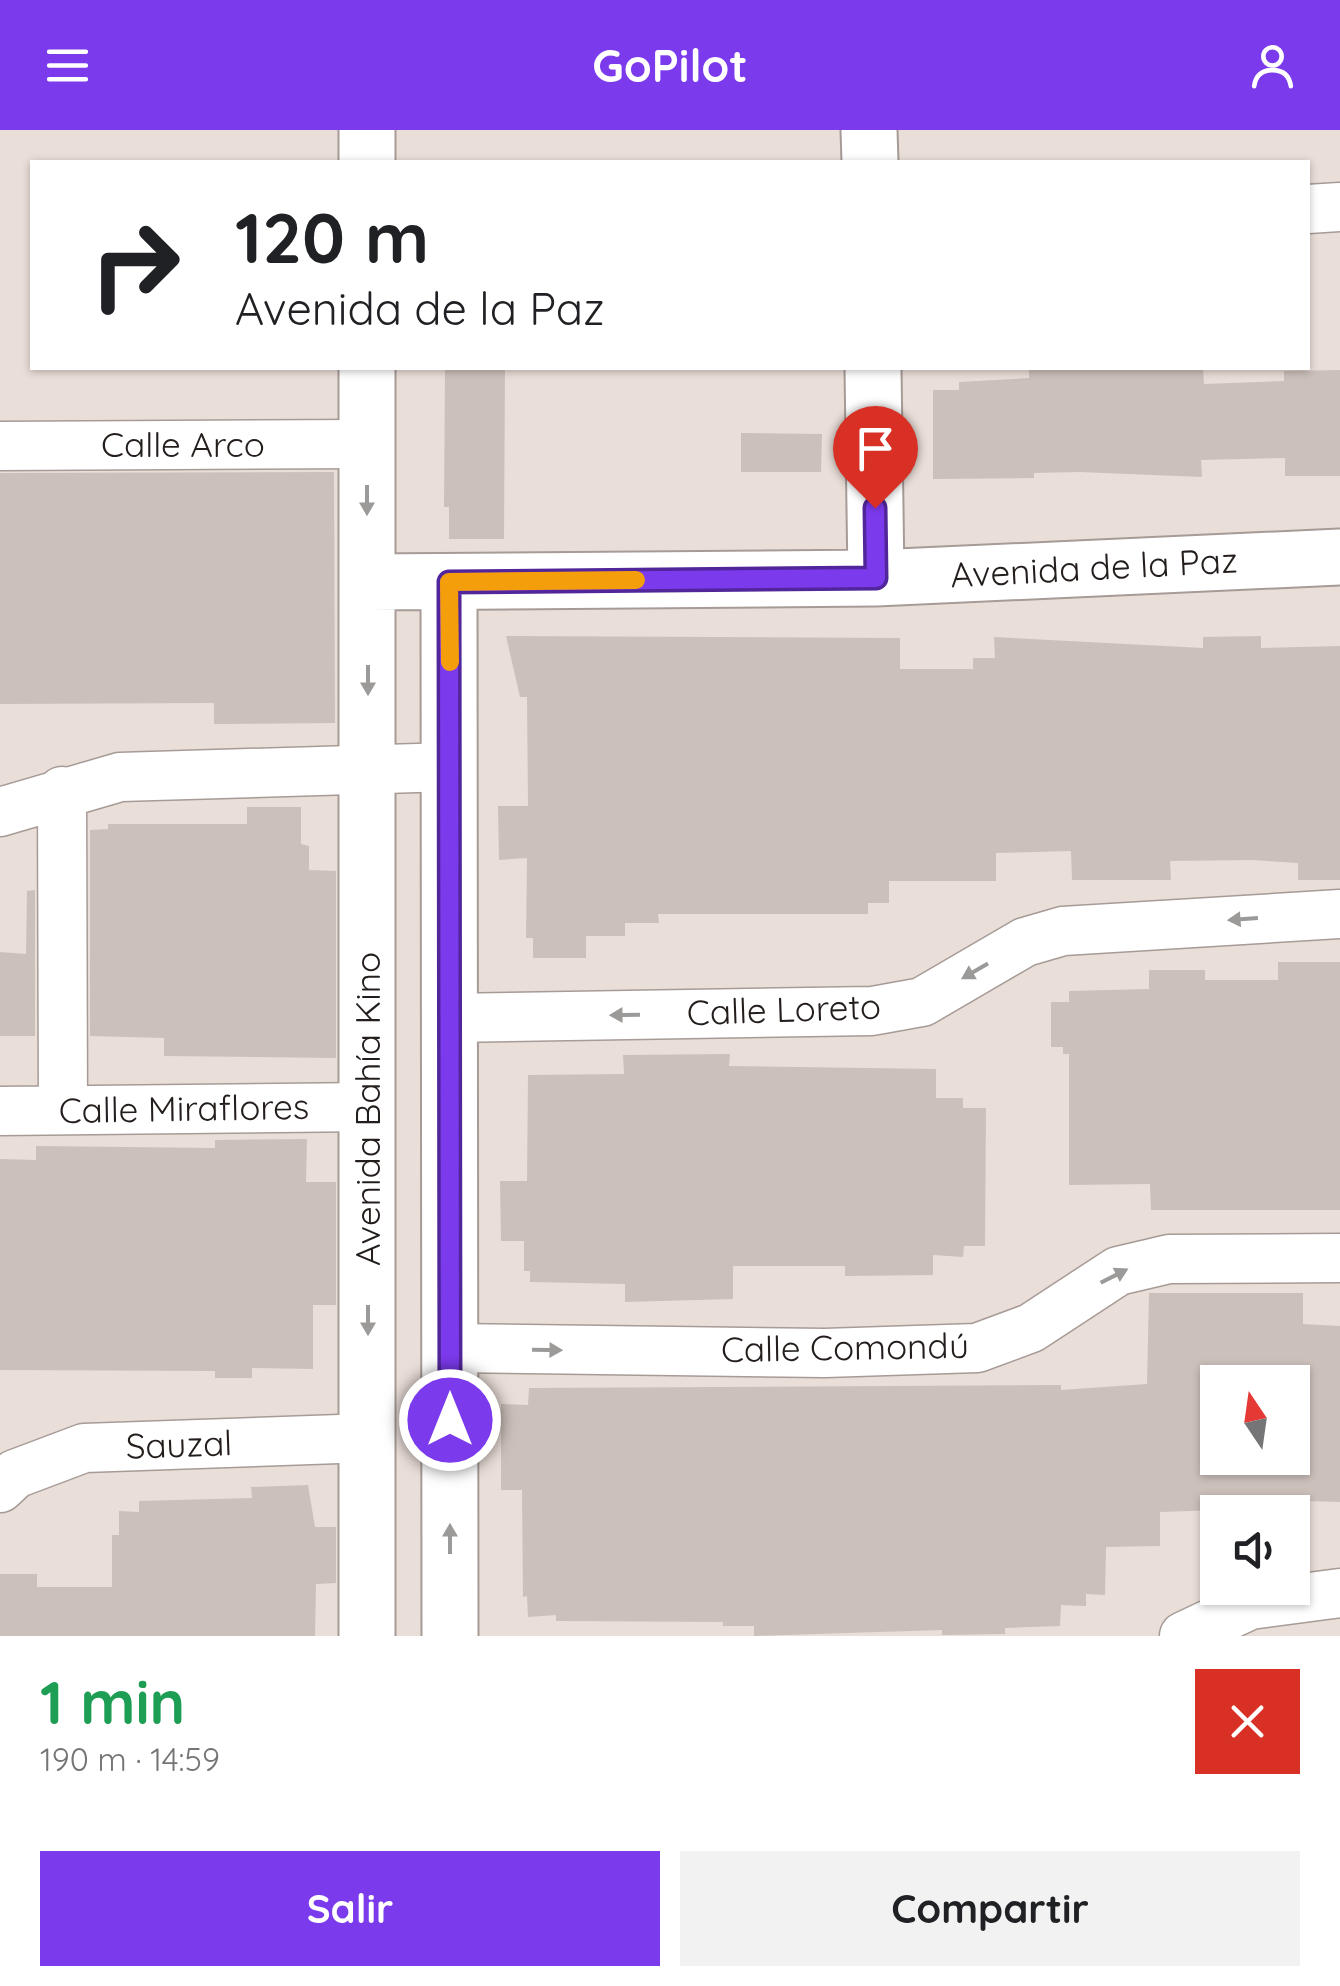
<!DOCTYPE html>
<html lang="es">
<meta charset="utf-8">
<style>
body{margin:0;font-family:Quicksand,sans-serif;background:#f2f2f2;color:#202124;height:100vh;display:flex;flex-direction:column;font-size:38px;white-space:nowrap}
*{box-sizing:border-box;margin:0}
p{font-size:32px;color:#757577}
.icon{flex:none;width:55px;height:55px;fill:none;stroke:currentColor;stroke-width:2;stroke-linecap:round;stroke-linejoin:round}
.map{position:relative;height:1506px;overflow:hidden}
.sheet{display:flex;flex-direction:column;background:#fff;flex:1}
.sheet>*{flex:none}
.top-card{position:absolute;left:30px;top:30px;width:1280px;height:210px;border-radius:0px;box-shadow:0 2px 8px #0004;background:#fff;color:#202124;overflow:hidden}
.needle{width:65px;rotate:347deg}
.buttons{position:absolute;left:1200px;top:1235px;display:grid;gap:20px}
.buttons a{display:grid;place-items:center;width:110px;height:110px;border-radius:0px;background:#fff;box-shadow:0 2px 8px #0004;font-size:50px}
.pin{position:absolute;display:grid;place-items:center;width:85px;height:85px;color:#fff;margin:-102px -42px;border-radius:50% 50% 50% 0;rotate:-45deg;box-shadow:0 0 10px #0007}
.pin .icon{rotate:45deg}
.me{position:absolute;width:110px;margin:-55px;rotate:0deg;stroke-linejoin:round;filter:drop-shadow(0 0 8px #0008)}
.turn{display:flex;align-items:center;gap:35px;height:210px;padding:0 40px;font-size:45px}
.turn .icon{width:130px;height:130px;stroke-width:2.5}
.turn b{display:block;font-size:70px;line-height:85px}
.round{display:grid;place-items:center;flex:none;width:105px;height:105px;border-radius:0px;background:#f2f2f2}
.summary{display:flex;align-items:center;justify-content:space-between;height:170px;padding:0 40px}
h1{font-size:60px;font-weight:700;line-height:75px;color:#1e9e55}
.button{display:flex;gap:20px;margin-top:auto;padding:20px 40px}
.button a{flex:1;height:115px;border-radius:0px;background:#7c3aed;color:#fff;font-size:40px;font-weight:700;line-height:115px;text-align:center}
.button a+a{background:#f2f2f2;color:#202124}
header{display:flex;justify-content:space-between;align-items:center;height:130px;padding:0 40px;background:#7c3aed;color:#fff;font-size:45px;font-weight:700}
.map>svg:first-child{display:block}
.building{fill:#ccc0bb;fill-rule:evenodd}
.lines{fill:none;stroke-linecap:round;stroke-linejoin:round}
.minor-casing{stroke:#a69b96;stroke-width:51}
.tertiary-casing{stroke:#a69b96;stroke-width:59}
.minor{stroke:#fff;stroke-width:48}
.tertiary{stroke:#fff;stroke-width:55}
.oneway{fill:#9c9a99}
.route-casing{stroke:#51269a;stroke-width:25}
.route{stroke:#7c3aed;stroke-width:18}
.slow{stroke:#f59e0b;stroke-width:18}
.labels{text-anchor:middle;stroke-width:8;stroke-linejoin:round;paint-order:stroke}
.street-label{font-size:35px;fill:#231e1c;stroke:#fff}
</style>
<header><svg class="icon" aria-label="menu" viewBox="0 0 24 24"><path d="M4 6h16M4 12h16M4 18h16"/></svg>GoPilot<svg class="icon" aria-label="person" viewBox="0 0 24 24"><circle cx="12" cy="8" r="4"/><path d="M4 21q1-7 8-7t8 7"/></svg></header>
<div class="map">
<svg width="1340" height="1506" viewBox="0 0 1340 1506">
<rect width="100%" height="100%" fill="#eaded8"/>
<path class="building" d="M445 238H505L504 409H449V377H444Z
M1029 238H1203L1204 254 1284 251V241L1340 240V346H1285V328L1201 330 1202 347 1080 342 1034 343V348L933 349V260H959V252L1029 248Z
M741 303 822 304 821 342H741Z
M334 342 335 593 214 594V573L0 574V343Z
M506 506 900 508V539H973V528H995L994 507 1203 518V507L1261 506V518L1340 516V750H1298V733L1251 730 1170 731 1171 750H1072L1071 721 996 723V751H889V773H868V784H658L659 793H625V806H586V828H533V808H526L527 728 499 730 498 676H528L527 567H520Z
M247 677H301V714L309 716V740L336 741V928L164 926V908L90 906V700L108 699V694H247Z
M35 760V906H0V822L26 824 27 761Z
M1278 832H1340V1080H1151L1150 1054 1069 1055V924H1063V917H1051V872H1069V861L1149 859V840H1205V850H1278Z
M730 924 729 936 936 939V968H963V978H986L985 1116H964L963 1127 933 1125V1145L845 1146V1136H733V1169L625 1172V1154L530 1152V1141H524V1111H501L500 1051H527L528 945 624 944 623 925Z
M307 1009 306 1052H336V1175H313V1239L252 1238V1248H215V1241L0 1240V1029L36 1030V1016L215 1018V1010Z
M1149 1163H1303V1194L1340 1196V1372L1306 1371V1377L1160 1382V1416L1106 1417 1105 1465 1086 1464V1476L1061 1475 1060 1496 1005 1498V1504L942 1505V1500L754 1506V1496H723V1492L556 1491V1485L528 1487 527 1466 523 1467 522 1360H501V1274L528 1275 529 1258 1061 1255V1260L1147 1254ZM1218 1252H1292V1328H1218Z
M308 1355 315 1397H336V1453L316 1454 315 1506H0V1444H37V1457H112V1405H119V1381L139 1382V1371L252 1368 251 1357Z"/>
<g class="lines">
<defs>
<path id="minor" d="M1308 79 1340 77
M0 316 367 314
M62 661 63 980
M0 682 120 647 450 637
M450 888 872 881 922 872 1025 812 1063 801 1340 784
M0 981 368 977
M449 1218 825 1223 977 1218 1031 1198 1118 1141 1169 1129 1340 1128
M0 1358 15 1344 84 1318 368 1308
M1184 1506 1250 1475 1340 1463"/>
<path id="tertiary" d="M869 0 870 32
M367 32V0
M367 238V1506
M873 238 876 448
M368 452 876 448 1340 427
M449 452 450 1506"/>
</defs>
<use href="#minor" class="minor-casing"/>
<use href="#tertiary" class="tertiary-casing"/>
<use href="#minor" class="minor"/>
<use href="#tertiary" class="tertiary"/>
</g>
<defs><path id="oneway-solid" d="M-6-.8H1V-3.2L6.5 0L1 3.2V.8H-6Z" transform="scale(2.5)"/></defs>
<g class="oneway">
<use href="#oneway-solid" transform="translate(367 370) rotate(90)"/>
<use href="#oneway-solid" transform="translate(368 550) rotate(90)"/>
<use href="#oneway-solid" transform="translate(1243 789) rotate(176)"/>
<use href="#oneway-solid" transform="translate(975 841) rotate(150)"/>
<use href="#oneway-solid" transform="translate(625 885) rotate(179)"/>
<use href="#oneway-solid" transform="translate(1114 1146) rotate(-27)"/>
<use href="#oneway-solid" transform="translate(368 1190) rotate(90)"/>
<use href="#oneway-solid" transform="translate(547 1220) rotate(1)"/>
<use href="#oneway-solid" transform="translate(450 1409) rotate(-90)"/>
</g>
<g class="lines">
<defs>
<path id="route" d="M450 1290 449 452 876 448 875 378"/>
</defs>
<use href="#route" class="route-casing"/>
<use href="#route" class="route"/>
<path class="slow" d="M450 532 449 452 636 450"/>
</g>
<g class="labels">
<g class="street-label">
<text x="183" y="327">Calle Arco</text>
<text transform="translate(1094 438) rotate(-3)" y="12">Avenida de la Paz</text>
<text transform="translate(784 880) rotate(-2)" y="12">Calle Loreto</text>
<text transform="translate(184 979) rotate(-1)" y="12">Calle Miraflores</text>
<text transform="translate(368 979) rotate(-90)" y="12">Avenida Bahía Kino</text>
<text transform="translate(845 1218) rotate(-1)" y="12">Calle Comondú</text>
<text transform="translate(179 1315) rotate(-2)" y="12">Sauzal</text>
</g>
</g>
</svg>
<div class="buttons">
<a><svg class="needle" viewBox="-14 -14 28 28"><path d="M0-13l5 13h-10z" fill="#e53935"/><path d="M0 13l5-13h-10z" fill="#757577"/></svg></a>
<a><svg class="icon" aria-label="sound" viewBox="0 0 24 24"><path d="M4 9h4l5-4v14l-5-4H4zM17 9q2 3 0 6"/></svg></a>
</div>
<div class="pin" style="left:875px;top:378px;background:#d93025"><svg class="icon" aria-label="arrive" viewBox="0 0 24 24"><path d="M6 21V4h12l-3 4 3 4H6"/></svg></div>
<svg class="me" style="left:450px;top:1290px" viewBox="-20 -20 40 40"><circle r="17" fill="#7c3aed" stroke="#fff" stroke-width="3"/><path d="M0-11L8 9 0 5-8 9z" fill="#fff"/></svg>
<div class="top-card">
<div class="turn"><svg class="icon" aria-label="right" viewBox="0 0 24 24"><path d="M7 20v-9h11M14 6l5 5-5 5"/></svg><div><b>120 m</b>Avenida de la Paz</div></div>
</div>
</div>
<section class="sheet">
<div class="summary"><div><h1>1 min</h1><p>190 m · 14:59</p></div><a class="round" style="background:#d93025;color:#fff"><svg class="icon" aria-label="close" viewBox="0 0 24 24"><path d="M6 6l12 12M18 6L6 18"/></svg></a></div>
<div class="button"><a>Salir</a><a>Compartir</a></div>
</section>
